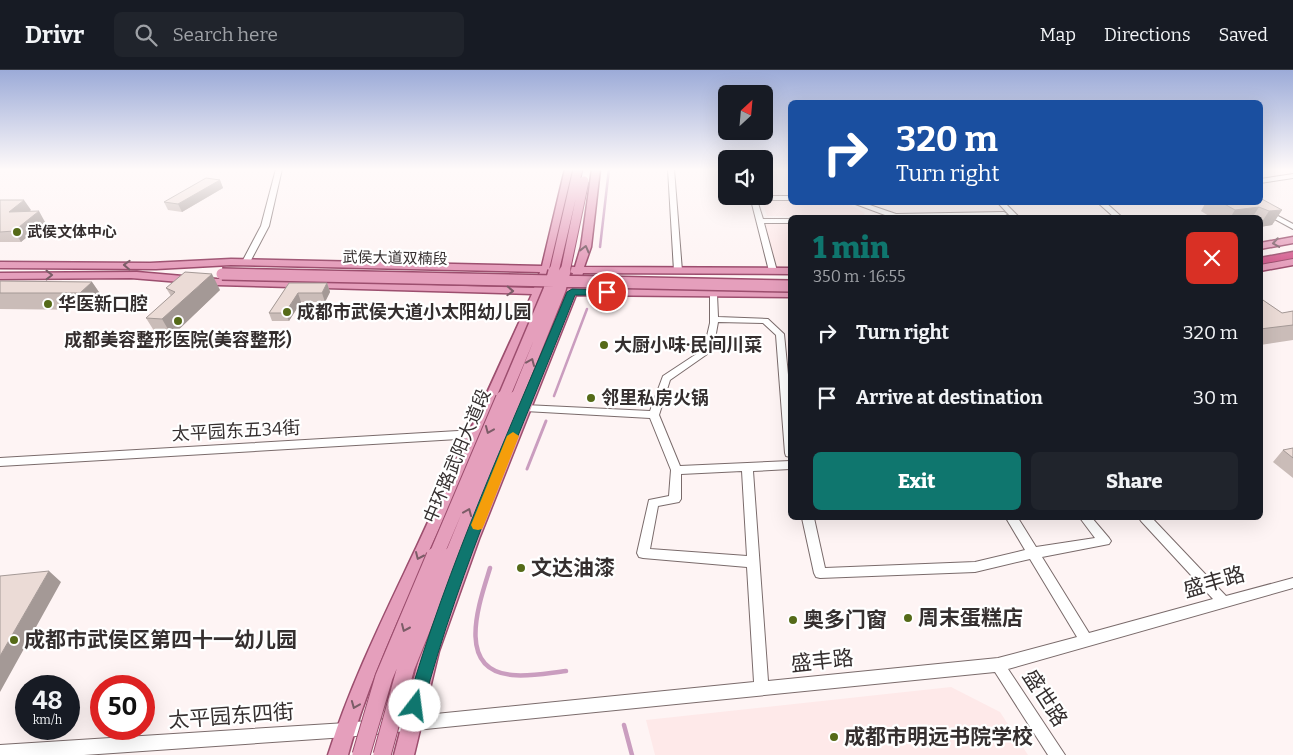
<!DOCTYPE html>
<meta charset="utf-8">
<style>
body{margin:0;font-family:Bitter,"Noto Sans SC",serif;background:#20242c;color:#f1f3f6;height:100vh;display:flex;flex-direction:column;font-size:19px;white-space:nowrap}
*{box-sizing:border-box;margin:0}
p{font-size:16px;color:#9ea1a6}
.icon{flex:none;width:28px;height:28px;fill:none;stroke:currentColor;stroke-width:2;stroke-linecap:round;stroke-linejoin:round}
.map{position:relative;flex:1;overflow:hidden}
.sheet{position:absolute;left:788px;top:145px;width:475px;height:305px;display:flex;flex-direction:column;background:#171b24;border-radius:8px;box-shadow:0 5px 20px #0002}
.sheet>*{flex:none}
.hud{position:absolute;left:788px;top:30px;width:475px;height:105px;border-radius:8px;box-shadow:0 5px 20px #0002;background:#1a4fa0;color:#fff;overflow:hidden}
.needle{width:32px;rotate:26deg}
.tools{position:absolute;left:718px;top:15px;display:grid;gap:10px}
.tools a{display:grid;place-items:center;width:55px;height:55px;border-radius:8px;background:#171b24;box-shadow:0 5px 20px #0002;font-size:25px}
.speed{position:absolute;left:15px;top:605px;display:flex;gap:10px;font-size:25px;font-weight:700;text-align:center}
.speed>*{display:grid;place-content:center;width:65px;height:65px;border-radius:50%;background:#171b24;box-shadow:0 5px 20px #0002;line-height:1}
.speed small{font-size:12px;font-weight:400}
.speed .limit{border:8px solid #d22;background:#fff;color:#111}
.pin{position:absolute;display:grid;place-items:center;width:42px;height:42px;color:#fff;margin:-21px;border:2px solid #fff;border-radius:50%;box-shadow:0 1px 5px #0007}
.me{position:absolute;width:55px;margin:-28px;rotate:15deg;stroke-linejoin:round;filter:drop-shadow(0 0 4px #0008)}
.turn{display:flex;align-items:center;gap:18px;height:105px;padding:0 25px;font-size:22px}
.turn .icon{width:65px;height:65px;stroke-width:2.5}
.turn b{display:block;font-size:35px;line-height:42px}
.round{display:grid;place-items:center;flex:none;width:52px;height:52px;border-radius:8px;background:#20242c}
.overview{display:flex;align-items:center;justify-content:space-between;height:85px;padding:0 25px}
h1{font-size:30px;font-weight:800;line-height:38px;color:#0f766e}
.button{display:flex;gap:10px;margin-top:auto;padding:10px 25px}
.button a{flex:1;height:58px;border-radius:8px;background:#0f766e;color:#fff;font-size:20px;font-weight:800;line-height:58px;text-align:center}
.button a+a{background:#20242c;color:#f1f3f6}
ul{padding:0;list-style:none}
li{display:flex;align-items:center;gap:15px;height:65px;padding:0 25px}
li div{flex:1}
li b{display:block;font-size:19px}
li em{font-style:normal}
header{display:flex;align-items:center;gap:30px;box-sizing:border-box;height:70px;padding:0 25px;background:#171b24;border-bottom:1px solid #363941}
header strong{font-size:24px}
nav{display:flex;gap:28px;margin-inline-start:auto;font-size:18px}
.search{width:350px;height:45px;background:#20242c;display:flex;align-items:center;gap:12px;box-sizing:border-box;padding:0 18px;border-radius:8px;color:#9ea1a6;font-size:19px}
.map>svg:first-child{display:block}
.built{fill:#fee9e9}
.lines{fill:none;stroke-linecap:round;stroke-linejoin:round}
.stream-far2{stroke:#ca9dbf;stroke-width:2.5}
.stream-far1{stroke:#ca9dbf;stroke-width:3}
.stream{stroke:#ca9dbf;stroke-width:4.5}
.minor-casing{stroke:#7a6b6b;stroke-width:2}
.major-casing{stroke:#9c4e6e;stroke-width:3}
.highway-casing{stroke:#9c4e6e;stroke-width:3}
.minor{fill:#fff;fill-rule:evenodd}
.major{fill:#e59fbc;fill-rule:evenodd}
.highway{fill:#d45f90;fill-rule:evenodd}
.major-bridge-far3-casing{stroke:#9c4e6e;stroke-width:11;stroke-linecap:butt}
.major-bridge-far2-casing{stroke:#9c4e6e;stroke-width:14;stroke-linecap:butt}
.major-bridge-far1-casing{stroke:#9c4e6e;stroke-width:16;stroke-linecap:butt}
.major-bridge-casing{stroke:#9c4e6e;stroke-width:19;stroke-linecap:butt}
.major-bridge-far3{stroke:#e59fbc;stroke-width:9}
.major-bridge-far2{stroke:#e59fbc;stroke-width:11}
.major-bridge-far1{stroke:#e59fbc;stroke-width:14}
.major-bridge{stroke:#e59fbc;stroke-width:17}
.wall{fill:#cabcb8}
.shaded-wall{fill:#a49996}
.building{fill:#ebdbd6;stroke:#a49996}
.oneway{stroke:#7b5c67}
.route{fill:#0f766e;stroke:#0a4d48}
.slow{fill:#f59e0b}
.poi-dot{fill:#556a18;stroke:#fff;stroke-width:2}
.labels{text-anchor:middle;stroke-width:4.5;stroke-linejoin:round;paint-order:stroke}
.far-poi-label{font-size:15px;font-weight:bold;fill:#352f2f;stroke:#fff;text-anchor:start}
.far-street-label{font-size:15px;fill:#352f2f;stroke:#fff}
.poi-label{font-size:18px;font-weight:bold;fill:#352f2f;stroke:#fff;text-anchor:start}
.street-label{font-size:18px;fill:#352f2f;stroke:#fff}
.near-poi-label{font-size:21px;font-weight:bold;fill:#352f2f;stroke:#fff;text-anchor:start}
.near-street-label{font-size:21px;fill:#352f2f;stroke:#fff}
</style>
<header>
<strong>Drivr</strong>
<div class="search"><svg class="icon" aria-label="search" viewBox="0 0 24 24"><circle cx="10" cy="10" r="6"/><path d="M15 15l6 6"/></svg>Search here</div>
<nav><a>Map</a><a>Directions</a><a>Saved</a></nav>
</header>
<div class="map">
<svg width="1293" height="685" viewBox="0 0 1293 685">
<rect width="100%" height="100%" fill="#fef4f4"/>
<path class="built" d="M764 129 790 130V132L847 133 865 143 863 147 767 146 762 132Z
M763 154H790V198H773Z
M951 617 1000 642 1028 685H655L646 650Z"/>
<g class="lines">
<path class="stream-far2" d="M600 177 609 99
M554 326 587 239"/>
<path class="stream-far1" d="M527 399 546 351"/>
<path class="stream" d="M490 498C480 531 454 600 512 605 529 607 548 603 566 601
M624 655 632 685"/>
<defs>
<path id="minor" d="M276 99H282L269 156 250 192 246 194H243L242 192 261 156Z
M668 99H674L682 201 678 203 674 201Z
M1293 104V108L1260 113V109Z
M750 126H790V130H757L763 149H790V153H764L777 201 776 203H773L769 201Z
M850 132H861L896 144 1004 142 1007 144 1004 146 893 148Z
M997 132H1004L1020 148H1012Z
M1097 132H1105L1123 148H1115Z
M1243 132H1252L1293 154V159Z
M710 222H713L717 224 718 247 768 249 784 264 790 325V387L786 386 785 383 776 265 763 253 718 252 713 280 670 310 659 345 680 396 790 391V399L753 401 768 611 998 588 1077 567 1030 489 975 502 820 508 816 507 814 503 802 448H814L825 498 975 492 1025 480 1006 448H1018L1036 477 1095 468 1080 448H1092L1109 468 1111 471 1109 474 1042 487 1089 563 1213 529 1141 451 1139 448H1152L1226 526 1293 508V518L1008 599 1065 685H1048L995 602 346 667 84 685H0V675L346 653 754 612 747 497 643 488 639 487 637 483 649 430 669 426 671 400 650 348 525 341 520 338 525 335 650 341 663 306 704 279 710 253ZM742 401 747 486 650 479 658 436 679 432 681 429V404Z
M475 360 480 364 475 368 0 396V388Z"/>
<path id="major" d="M565 99H573L551 196 575 197 581 177 592 99H600L591 177 584 197 790 198V204L583 203 578 218 790 221V227L576 225 479 469 439 581 414 685H394L421 581 465 469 566 224H542C506 308 470 391 432 474 401 543 368 612 348 685H328C351 612 385 544 417 476 456 392 494 308 532 224L217 215 131 208 0 209V203L137 202 217 209 534 218 540 202 231 195 156 199 0 198V192L150 193 231 189 542 196ZM549 202 573 203 568 218H544Z
M1293 167V173L1260 179V173Z
M1293 189V195L1260 201V195Z"/>
<path id="highway" d="M1293 182V188L1260 194V188Z"/>
</defs>
<use href="#minor" class="minor-casing"/>
<use href="#major" class="major-casing"/>
<use href="#highway" class="highway-casing"/>
<use href="#minor" class="minor"/>
<use href="#major" class="major"/>
<use href="#highway" class="highway"/>
<defs>
<path id="major-bridge-far3" d="M554 202 578 99
M565 202 584 111"/>
<path id="major-bridge-far2" d="M222 204 790 216
M503 329 549 220 554 201
M516 329 560 220 565 201"/>
<path id="major-bridge-far1" d="M435 488 503 328
M451 488 516 328"/>
<path id="major-bridge" d="M361 685 384 607 435 486
M382 685 406 597 451 486"/>
</defs>
<use href="#major-bridge-far3" class="major-bridge-far3-casing"/>
<use href="#major-bridge-far2" class="major-bridge-far2-casing"/>
<use href="#major-bridge-far1" class="major-bridge-far1-casing"/>
<use href="#major-bridge" class="major-bridge-casing"/>
<use href="#major-bridge-far3" class="major-bridge-far3"/>
<use href="#major-bridge-far2" class="major-bridge-far2"/>
<use href="#major-bridge-far1" class="major-bridge-far1"/>
<use href="#major-bridge" class="major-bridge"/>
</g>
<path class="wall" d="M220 110 223 118 182 142 168 140 164 132Z
M0 130 31 140 29 141 45 152 21 172H0Z
M1206 132H1260L1282 140 1272 155 1260 157V148H1212L1201 141Z
M0 211 92 212 103 228 90 240 0 239Z
M289 213H327L330 222 325 232H301L289 251H272L269 243Z
M166 218 220 220 172 266 156 264 146 248 171 226Z
M1260 228 1282 243 1293 241V270L1260 275Z
M1293 378V408L1273 392 1283 380Z"/>
<path class="shaded-wall" d="M220 110 223 118 182 142 178 134Z
M24 130 31 140 16 152 9 142Z
M1259 137 1252 148H1230L1235 140Z
M1282 140 1272 155 1260 157V155L1269 141Z
M39 141 45 152 21 172 14 161Z
M212 204 220 220 172 266 162 249Z
M92 212 103 228 90 240 80 223Z
M327 213 330 222 325 232 322 223Z
M298 223 301 232 289 251 285 243Z
M49 501 61 512 0 622V586Z"/>
<path class="building" d="M206 108 220 110 178 134 164 132Z
M1260 128 1282 140 1269 141 1259 137 1235 140 1221 132H1260Z
M0 130H24L9 142 39 141 14 161 0 162Z
M185 202 212 204 162 249 146 248 175 222 166 218Z
M0 211 92 212 80 223H0Z
M289 213H327L322 223H298L285 243H269Z
M1260 228 1282 243 1293 241V255L1260 259Z
M1293 378V388L1283 380Z
M49 501 0 586V506Z"/>
<defs><path id="oneway-chevron" d="M-2-3.5L2.5 0L-2 3.5" fill="none" stroke-width="1.6" stroke-linecap="round" stroke-linejoin="round" transform="scale(1.25)"/></defs>
<g class="oneway">
<use href="#oneway-chevron" transform="translate(1276 173) rotate(171)"/>
<use href="#oneway-chevron" transform="translate(585 179) rotate(-76)"/>
<use href="#oneway-chevron" transform="translate(127 195) rotate(-178)"/>
<use href="#oneway-chevron" transform="translate(49 205)"/>
<use href="#oneway-chevron" transform="translate(510 221) rotate(2)"/>
<use href="#oneway-chevron" transform="translate(531 292) rotate(-67)"/>
<use href="#oneway-chevron" transform="translate(489 360) rotate(113)"/>
<use href="#oneway-chevron" transform="translate(468 442) rotate(-67)"/>
<use href="#oneway-chevron" transform="translate(419 486) rotate(114)"/>
<use href="#oneway-chevron" transform="translate(405 558) rotate(114)"/>
<use href="#oneway-chevron" transform="translate(355 635) rotate(112)"/>
</g>
<linearGradient id="sky" x2="0" y2="1"><stop stop-color="#9cabd8"/><stop offset="0.51" stop-color="#fffafa"/><stop offset="1" stop-color="#fffafa" stop-opacity="0"/></linearGradient>
<rect width="1293" height="195" fill="url(#sky)"/>
<path class="route" d="M572 219 607 220 612 222 607 225H575C522 360 460 495 423 636L421 641 415 644 409 641 407 636C447 495 511 357 567 222Z"/>
<path class="slow" d="M513 362 519 366 484 455 482 459 478 460 473 459 471 455 507 366Z"/>
<g class="poi-dot">
<circle cx="17" cy="162" r="5"/>
<circle cx="48" cy="234" r="5"/>
<circle cx="287" cy="242" r="5"/>
<circle cx="178" cy="251" r="5"/>
<circle cx="604" cy="275" r="5"/>
<circle cx="591" cy="328" r="5"/>
<circle cx="521" cy="498" r="5"/>
<circle cx="908" cy="548" r="5"/>
<circle cx="793" cy="550" r="5"/>
<circle cx="14" cy="570" r="5"/>
<circle cx="834" cy="667" r="5"/>
</g>
<g class="labels">
<g class="far-poi-label">
<text x="27" y="167">武侯文体中心</text>
</g>
<g class="far-street-label">
<text transform="translate(395 188) rotate(1)" y="5">武侯大道双楠段</text>
</g>
<g class="poi-label">
<text x="58" y="240">华医新口腔</text>
<text x="297" y="248">成都市武侯大道小太阳幼儿园</text>
<text x="178" y="276" text-anchor="middle">成都美容整形医院(美容整形)</text>
<text x="614" y="281">大厨小味·民间川菜</text>
<text x="601" y="334">邻里私房火锅</text>
</g>
<g class="street-label">
<text transform="translate(236 361) rotate(-3)" y="6">太平园东五34街</text>
<text transform="translate(457 386) rotate(-67)" y="6">中环路武阳大道段</text>
</g>
<g class="near-poi-label">
<text x="531" y="505">文达油漆</text>
<text x="918" y="555">周末蛋糕店</text>
<text x="803" y="557">奥多门窗</text>
<text x="24" y="577">成都市武侯区第四十一幼儿园</text>
<text x="844" y="674">成都市明远书院学校</text>
</g>
<g class="near-street-label">
<text transform="translate(1214 512) rotate(-16)" y="7">盛丰路</text>
<text transform="translate(822 591) rotate(-6)" y="7">盛丰路</text>
<text transform="translate(1045 628) rotate(57)" y="7">盛世路</text>
<text transform="translate(231 646) rotate(-4)" y="7">太平园东四街</text>
</g>
</g>
</svg>
<div class="tools">
<a><svg class="needle" viewBox="-14 -14 28 28"><path d="M0-13l5 13h-10z" fill="#e53935"/><path d="M0 13l5-13h-10z" fill="#9ea1a6"/></svg></a>
<a><svg class="icon" aria-label="sound" viewBox="0 0 24 24"><path d="M4 9h4l5-4v14l-5-4H4zM17 9q2 3 0 6"/></svg></a>
</div>
<div class="speed"><div>48<small>km/h</small></div><div class="limit">50</div></div>
<div class="pin" style="left:607px;top:222px;background:#d93025"><svg class="icon" aria-label="arrive" viewBox="0 0 24 24"><path d="M6 21V4h12l-3 4 3 4H6"/></svg></div>
<svg class="me" style="left:415px;top:636px" viewBox="-20 -20 40 40"><circle r="19" fill="#fff"/><path d="M0-13L10 11 0 6-10 11z" fill="#0f766e"/></svg>
<div class="hud">
<div class="turn"><svg class="icon" aria-label="right" viewBox="0 0 24 24"><path d="M7 20v-9h11M14 6l5 5-5 5"/></svg><div><b>320 m</b>Turn right</div></div>
</div>
<section class="sheet">
<div class="overview"><div><h1>1 min</h1><p>350 m · 16:55</p></div><a class="round" style="background:#d93025;color:#fff"><svg class="icon" aria-label="close" viewBox="0 0 24 24"><path d="M6 6l12 12M18 6L6 18"/></svg></a></div>
<ul>
<li><svg class="icon" aria-label="right" viewBox="0 0 24 24"><path d="M7 20v-9h11M14 6l5 5-5 5"/></svg><div><b>Turn right</b></div><em>320 m</em></li>
<li><svg class="icon" aria-label="arrive" viewBox="0 0 24 24"><path d="M6 21V4h12l-3 4 3 4H6"/></svg><div><b>Arrive at destination</b></div><em>30 m</em></li>
</ul>
<div class="button"><a>Exit</a><a>Share</a></div>
</section>
</div>
